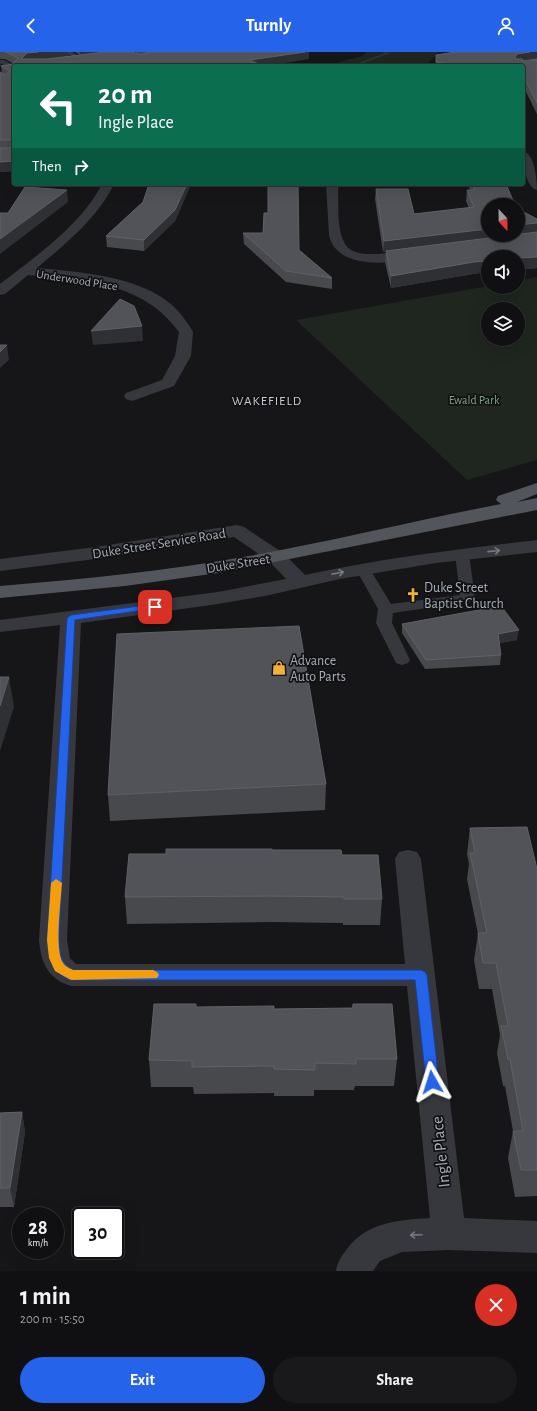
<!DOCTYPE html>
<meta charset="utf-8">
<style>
body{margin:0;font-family:"Alegreya Sans",sans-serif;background:#19191b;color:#f1f3f6;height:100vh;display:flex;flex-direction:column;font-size:15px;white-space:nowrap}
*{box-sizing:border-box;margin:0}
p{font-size:13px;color:#9c9d9f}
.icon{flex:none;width:22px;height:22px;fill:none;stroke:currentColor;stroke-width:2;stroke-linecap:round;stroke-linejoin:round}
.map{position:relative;height:1219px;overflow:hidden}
.drawer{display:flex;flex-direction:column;background:#101012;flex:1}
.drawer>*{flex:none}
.top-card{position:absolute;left:12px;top:12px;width:513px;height:122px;border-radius:4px;box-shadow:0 4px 16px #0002,0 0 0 1px #303032;background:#0b6e4f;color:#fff;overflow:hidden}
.needle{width:26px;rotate:158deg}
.fabs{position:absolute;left:481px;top:146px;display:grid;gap:8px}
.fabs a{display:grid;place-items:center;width:44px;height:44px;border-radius:50%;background:#101012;box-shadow:0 4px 16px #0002,0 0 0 1px #303032;font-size:20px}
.speed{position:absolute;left:12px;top:1155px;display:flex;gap:8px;font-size:20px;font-weight:700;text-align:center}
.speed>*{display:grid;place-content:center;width:52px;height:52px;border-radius:50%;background:#101012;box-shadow:0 4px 16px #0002,0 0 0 1px #303032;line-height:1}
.speed small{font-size:10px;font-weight:400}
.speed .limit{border:2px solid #111;border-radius:6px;background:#fff;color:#111}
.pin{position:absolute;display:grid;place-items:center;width:34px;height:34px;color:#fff;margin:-17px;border-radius:8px;box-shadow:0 2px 6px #0006}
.me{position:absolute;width:44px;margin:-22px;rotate:354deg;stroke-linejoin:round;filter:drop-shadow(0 0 3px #0008)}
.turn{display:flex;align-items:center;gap:14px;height:84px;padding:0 20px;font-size:18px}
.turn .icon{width:52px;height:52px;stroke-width:2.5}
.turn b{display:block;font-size:28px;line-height:34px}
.then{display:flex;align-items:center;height:38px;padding:0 20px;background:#0003;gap:8px;font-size:15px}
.round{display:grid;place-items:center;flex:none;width:42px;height:42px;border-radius:21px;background:#19191b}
.head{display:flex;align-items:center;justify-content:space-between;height:68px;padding:0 20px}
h1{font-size:24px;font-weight:700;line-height:30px}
.button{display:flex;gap:8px;margin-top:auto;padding:8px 20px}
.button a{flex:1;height:46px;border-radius:24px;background:#2563eb;color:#fff;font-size:16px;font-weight:700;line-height:46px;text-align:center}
.button a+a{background:#19191b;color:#f1f3f6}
header{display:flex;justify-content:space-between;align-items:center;height:52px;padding:0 20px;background:#2563eb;color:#fff;font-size:18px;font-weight:700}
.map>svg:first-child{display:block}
.green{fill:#1e261f;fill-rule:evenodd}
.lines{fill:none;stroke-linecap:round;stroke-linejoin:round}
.stream{fill:#2c353c;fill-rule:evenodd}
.service{fill:#37383d;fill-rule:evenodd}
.minor{fill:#37383d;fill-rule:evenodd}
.primary{fill:#53555c;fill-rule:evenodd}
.wall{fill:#47494d}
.shaded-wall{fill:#2f3033}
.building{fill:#525359;stroke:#5f6168}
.oneway{stroke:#757881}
.route{fill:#2563eb;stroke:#184099}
.slow{fill:#f59e0b}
.labels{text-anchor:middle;stroke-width:3.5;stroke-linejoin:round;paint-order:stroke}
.far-street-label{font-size:12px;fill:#a8adb8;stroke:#111113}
.far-park-label{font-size:12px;fill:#7fa381;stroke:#111113}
.far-neighbourhood-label{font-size:13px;letter-spacing:1px;fill:#c9ccd4;stroke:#111113}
.street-label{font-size:14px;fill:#a8adb8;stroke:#111113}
.poi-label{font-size:14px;fill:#a8adb8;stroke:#111113;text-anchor:start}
.near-street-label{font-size:17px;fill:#a8adb8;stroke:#111113}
</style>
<header><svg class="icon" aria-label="back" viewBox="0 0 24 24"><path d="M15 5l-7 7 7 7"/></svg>Turnly<svg class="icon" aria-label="person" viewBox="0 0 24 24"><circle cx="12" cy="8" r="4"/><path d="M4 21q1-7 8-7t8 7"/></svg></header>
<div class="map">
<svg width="537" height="1219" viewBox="0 0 537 1219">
<rect width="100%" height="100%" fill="#161618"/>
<path class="green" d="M367 0H444L438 1 425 14H325L362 4Z
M537 225V408L467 428 296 268 488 234 518 235V229ZM488 257H518V287H488Z"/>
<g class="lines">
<path class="stream" d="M383 0 390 1 356 14H351L385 1Z"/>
<path class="service" d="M64 0H72L84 7 79 8Z
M0 8H4L15 14 14 18 0 11Z
M462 498 467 499 469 502 475 546 473 549 468 550 393 561 392 571 410 608 408 611 402 613 396 611 376 571 378 557 356 517 358 514H368L391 552 460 543 455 502 457 499Z"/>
<path class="minor" d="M523 99C535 102 537 128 537 138 525 135 523 109 523 99Z
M102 132H114C97 167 65 192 37 216 80 220 148 224 179 260 184 266 189 273 193 280L191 304 174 334 132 349 126 347 124 344 126 341 162 328 175 304 179 280C142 229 85 229 28 223L5 242 0 243V232C35 205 82 172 102 132Z
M326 132H338C339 150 336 174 344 190 356 216 413 190 422 202L420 205C392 212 337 219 329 183Z
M237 473 244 475 283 501 305 523C381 506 459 497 537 488V500L436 511 340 527 265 544 218 552 81 571 67 888 70 906 76 912H405L395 807 399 800 408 798 417 800 421 807 464 1166 537 1169V1201L449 1198 402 1200 380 1209 373 1219H336C337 1211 342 1203 347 1197 367 1170 398 1168 430 1166L407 934H71C48 927 41 911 39 888L60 573 0 580V568L218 540 286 527 269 509 234 485 95 507 0 519V507L95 495Z"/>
<path class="primary" d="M537 431V442L517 450 537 446V458L218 521 125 534 0 546V534C83 527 167 519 249 504 333 489 417 468 501 452L496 448 498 444Z"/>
</g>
<path class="wall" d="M0 0H68L69 4 45 7 136 2V0H309V7L14 14V119L0 120V20L2 21 1 14 14 12 5 7H0L1 13 0 14Z
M75 0H101L80 3Z
M537 0V7L524 9 537 7V62L523 34V14H436V3Z
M149 132H191L175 169 144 199 107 195 106 184 143 150Z
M468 132H506L488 153 537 167V216L518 218 488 205V220L473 222 391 236 385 210 386 199 383 200 375 147 376 137 414 162 469 156 466 149 467 138H470Z
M268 161 299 198 332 226V237L286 230 244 192 243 181H263Z
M402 572 517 588 499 591 501 603 500 613 425 617 402 581Z
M326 732 325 758 110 769 108 743Z
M470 776 537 817V1144L515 1145 508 1106 513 1079 505 1034H503L497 1001 500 983 492 937H479L474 908 478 882 467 827 469 812 467 802Z
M272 798 342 803 382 847 380 873H343V871L272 870 127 872 125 845 166 802Z
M353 952 397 1007 394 1034H355L354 1038H314V1044H274V1041L194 1042 193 1035H151L149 1008 196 955 274 957 352 956Z
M22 1060 25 1080 14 1155H0V1061Z"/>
<path class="shaded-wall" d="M38 0H68L69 4 28 10 23 14 22 6 27 1Z
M80 0H101L80 3Z
M305 0H309V7L266 14H250V8Z
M530 0H537V7L516 11 515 5 517 2Z
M0 5 1 13 0 14Z
M14 109V119L0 120V110Z
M187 132H191L175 169 144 199V188Z
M67 138 68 150 0 202V187Z
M537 171V182L383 200 384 189 488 177V183H518V173Z
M537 205V216L518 218V206Z
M488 209V220L473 222 391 236V224L474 210Z
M142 274 143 289 93 293 91 279Z
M7 293 9 308 0 316V300Z
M519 578 517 588 496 592 498 582Z
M9 625 14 655 0 699V654Z
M22 1060 25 1080 14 1155 10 1136Z"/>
<path class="building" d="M6 0H38L27 1 22 6 23 7H47L105 0H133L140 3 147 1 146 0H305L250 8 263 14H14V88H0V20L5 23 10 19 1 14 13 12 18 6Z
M455 0H530L517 2 515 5 516 7H522L524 9 537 7V51L523 23V14H470L456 12 457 14H438L444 11 436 10V3Z
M14 88V109L0 110V96H14Z
M149 132H187L175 158 144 188 106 184 143 150Z
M268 132H298L299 198 332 226 286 219 243 181H263L264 161H268Z
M472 132H506L515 153H488V177L384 189 376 137H408L414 162 474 155 467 138H475Z
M25 135 67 138 0 187V161H8Z
M518 157 537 167V171L518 173Z
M537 180V205L518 206V205H488V209L474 210 391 224 386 199Z
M120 247 134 254 142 274 91 279Z
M0 293H7L0 300Z
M501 554 519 578 498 582 501 603 426 608 402 572Z
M299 574 326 732 108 743 117 582Z
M0 625H9L0 654Z
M527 775 537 817V1118H521L513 1079H523L510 1007H508L501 974H508L496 911H483L478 881H487L470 801H475L470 776Z
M166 797H272V798H341L342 803H378L382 847H344V845L272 844 125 845 129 802H166Z
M154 952H196V955L274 954V957L353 956V952H392L397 1007H356V1012L315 1011V1018L274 1017V1014L192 1015V1009L149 1008Z
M22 1060 10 1136H0V1061Z"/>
<defs><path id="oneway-shaft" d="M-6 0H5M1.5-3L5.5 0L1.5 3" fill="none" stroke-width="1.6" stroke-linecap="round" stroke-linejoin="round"/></defs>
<g class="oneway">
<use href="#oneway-shaft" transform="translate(494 499) rotate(-6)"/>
<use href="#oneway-shaft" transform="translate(338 521) rotate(-11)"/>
<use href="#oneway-shaft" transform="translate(416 1183) rotate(178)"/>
</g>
<path class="route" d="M155 552 159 555 158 556 75 568 59 888C61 903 59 910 73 918H421L425 920 427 923 439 1030 437 1034 432 1035 428 1034 426 1030 415 928H71C51 921 49 907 47 888L67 566 71 563Z"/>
<path class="slow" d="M56 827 62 831C61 849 54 897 63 911 65 915 70 916 73 918H153L157 920 159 923 157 926 71 928 55 919 49 906 47 888 51 831Z"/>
<defs>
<symbol id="church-bare" viewBox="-9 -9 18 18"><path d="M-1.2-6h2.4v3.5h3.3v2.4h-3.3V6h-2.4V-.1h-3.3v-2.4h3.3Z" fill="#f2b134" stroke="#111113" stroke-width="2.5" paint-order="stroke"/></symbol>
<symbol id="shop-bare" viewBox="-9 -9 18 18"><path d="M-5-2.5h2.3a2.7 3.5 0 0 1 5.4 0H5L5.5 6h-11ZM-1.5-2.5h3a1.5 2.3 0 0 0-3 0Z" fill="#f2b134" stroke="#111113" stroke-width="2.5" paint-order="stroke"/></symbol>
</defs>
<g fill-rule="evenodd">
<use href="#church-bare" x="403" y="533" width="20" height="20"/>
<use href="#shop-bare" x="269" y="606" width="20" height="20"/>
</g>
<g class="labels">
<g class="far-street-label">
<text transform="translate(77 228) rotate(9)" y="4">Underwood Place</text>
</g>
<g class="far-park-label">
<text x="474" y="352">Ewald Park</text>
</g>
<g class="far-neighbourhood-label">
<text x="267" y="353">WAKEFIELD</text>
</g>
<g class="street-label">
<text transform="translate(159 491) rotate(-9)" y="5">Duke Street Service Road</text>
<text transform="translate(238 511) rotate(-9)" y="5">Duke Street</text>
</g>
<g class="poi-label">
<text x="424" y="540">Duke Street<tspan x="424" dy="16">Baptist Church</tspan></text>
<text x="290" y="613">Advance<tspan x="290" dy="16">Auto Parts</tspan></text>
</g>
<g class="near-street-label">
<text transform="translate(440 1100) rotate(-96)" y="6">Ingle Place</text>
</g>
</g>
</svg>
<div class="fabs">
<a><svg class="needle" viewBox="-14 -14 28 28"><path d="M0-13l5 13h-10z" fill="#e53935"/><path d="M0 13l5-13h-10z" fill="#9c9d9f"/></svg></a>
<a><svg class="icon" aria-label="sound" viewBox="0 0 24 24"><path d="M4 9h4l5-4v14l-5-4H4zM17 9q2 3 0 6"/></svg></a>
<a><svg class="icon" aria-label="layers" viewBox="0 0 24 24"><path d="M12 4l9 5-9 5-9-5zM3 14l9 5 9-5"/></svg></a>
</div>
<div class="speed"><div>28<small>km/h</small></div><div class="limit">30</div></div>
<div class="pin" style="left:155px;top:555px;background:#d93025"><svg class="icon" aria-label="arrive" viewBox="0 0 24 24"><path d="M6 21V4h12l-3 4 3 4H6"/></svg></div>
<svg class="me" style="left:432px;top:1030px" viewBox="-20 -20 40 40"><path d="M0-17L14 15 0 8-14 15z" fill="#2563eb" stroke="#fff" stroke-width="4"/></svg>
<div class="top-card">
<div class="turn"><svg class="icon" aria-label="left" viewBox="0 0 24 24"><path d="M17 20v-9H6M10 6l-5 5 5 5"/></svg><div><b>20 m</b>Ingle Place</div></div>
<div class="then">Then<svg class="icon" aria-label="right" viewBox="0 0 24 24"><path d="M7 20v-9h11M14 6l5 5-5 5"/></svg></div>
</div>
</div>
<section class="drawer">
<div class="head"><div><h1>1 min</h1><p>200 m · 15:50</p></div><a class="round" style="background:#d93025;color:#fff"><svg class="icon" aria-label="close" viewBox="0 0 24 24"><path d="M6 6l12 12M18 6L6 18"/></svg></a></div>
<div class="button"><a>Exit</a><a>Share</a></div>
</section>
